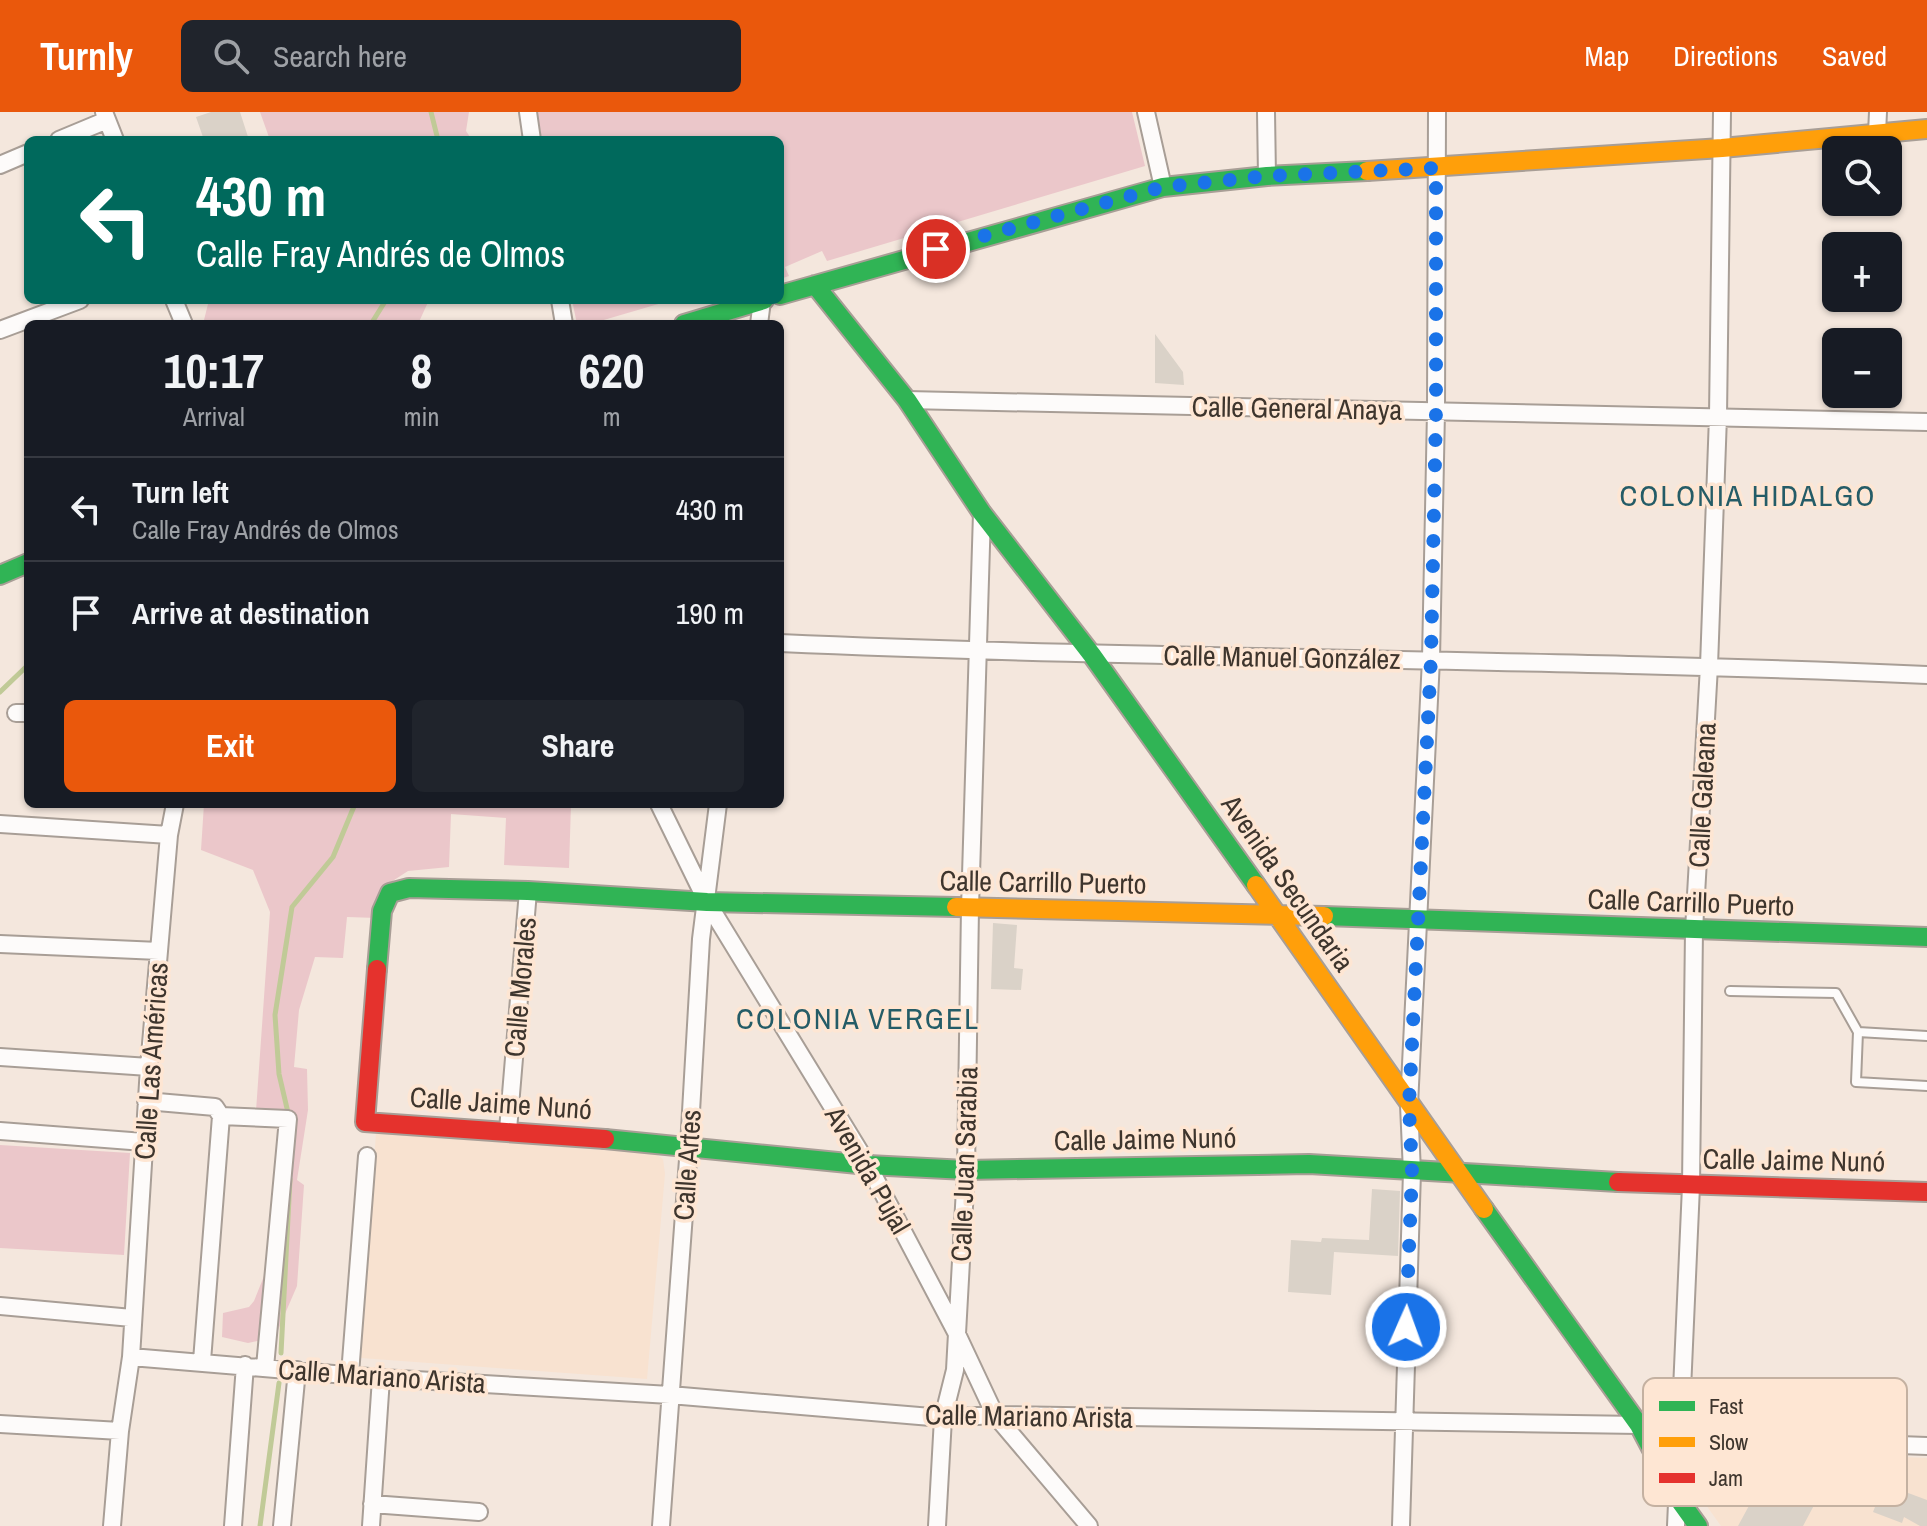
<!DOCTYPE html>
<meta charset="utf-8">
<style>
body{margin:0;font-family:"Archivo Narrow",sans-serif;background:#20242c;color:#f1f3f6;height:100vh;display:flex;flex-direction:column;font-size:30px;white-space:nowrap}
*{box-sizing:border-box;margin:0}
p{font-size:26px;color:#9ea1a6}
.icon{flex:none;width:44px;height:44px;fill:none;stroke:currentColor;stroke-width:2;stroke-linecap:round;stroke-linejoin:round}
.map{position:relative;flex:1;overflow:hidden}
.panel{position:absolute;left:24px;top:208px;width:760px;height:488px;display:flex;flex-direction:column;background:#171b24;border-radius:12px;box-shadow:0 2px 6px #0004}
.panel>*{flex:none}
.guide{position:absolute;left:24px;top:24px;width:760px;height:168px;border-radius:12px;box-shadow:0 2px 6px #0004;background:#00695c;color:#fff;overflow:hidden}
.fabs{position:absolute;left:1822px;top:24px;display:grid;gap:16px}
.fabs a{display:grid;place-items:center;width:80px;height:80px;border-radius:12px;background:#171b24;box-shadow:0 2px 6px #0004;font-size:40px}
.pin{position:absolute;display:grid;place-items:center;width:68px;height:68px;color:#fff;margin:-34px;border:4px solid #fff;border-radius:50%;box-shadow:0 2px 8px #0007}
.me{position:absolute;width:88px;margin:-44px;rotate:2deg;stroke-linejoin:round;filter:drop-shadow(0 0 6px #0008)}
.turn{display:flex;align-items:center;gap:28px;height:168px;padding:0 40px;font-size:36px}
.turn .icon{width:104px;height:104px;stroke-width:2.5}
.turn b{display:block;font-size:56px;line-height:68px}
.eta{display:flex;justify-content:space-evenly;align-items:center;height:136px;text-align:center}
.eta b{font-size:48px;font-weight:700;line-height:56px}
.primary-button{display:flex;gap:16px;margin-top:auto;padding:16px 40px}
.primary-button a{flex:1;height:92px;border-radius:12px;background:#ea580c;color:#fff;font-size:32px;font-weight:700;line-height:92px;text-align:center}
.primary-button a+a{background:#20242c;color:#f1f3f6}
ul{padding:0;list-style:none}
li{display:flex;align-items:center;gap:24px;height:104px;padding:0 40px;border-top:2px solid #363941}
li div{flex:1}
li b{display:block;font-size:30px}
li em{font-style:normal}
header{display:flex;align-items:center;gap:48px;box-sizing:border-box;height:112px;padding:0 40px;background:#ea580c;color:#fff}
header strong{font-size:38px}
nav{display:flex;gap:44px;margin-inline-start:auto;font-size:28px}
.search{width:560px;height:72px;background:#20242c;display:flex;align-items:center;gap:20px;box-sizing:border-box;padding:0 28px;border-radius:12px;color:#9ea1a6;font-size:30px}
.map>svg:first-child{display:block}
.built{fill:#f8e2d0}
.green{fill:#ebc7ca}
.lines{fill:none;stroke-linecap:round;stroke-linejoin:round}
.stream{stroke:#c0ca97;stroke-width:5}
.building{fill:#dad2c8}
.lane-casing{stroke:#a89e96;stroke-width:12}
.street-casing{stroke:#a89e96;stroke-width:20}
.fast-casing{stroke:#a89e96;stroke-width:22}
.slow-casing{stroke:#a89e96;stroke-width:22}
.jam-casing{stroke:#a89e96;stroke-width:22}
.lane{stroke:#fdfbfa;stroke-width:8}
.street{stroke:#fdfbfa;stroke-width:16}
.fast{stroke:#30b455;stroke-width:18}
.slow{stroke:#ff9f0a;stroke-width:18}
.jam{stroke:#e5322d;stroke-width:18}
.route{stroke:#1a73e8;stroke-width:14;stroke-dasharray:0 25.2}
.labels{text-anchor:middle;stroke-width:7;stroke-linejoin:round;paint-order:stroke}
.street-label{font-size:28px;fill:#3e352d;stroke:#fee6d3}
.neighbourhood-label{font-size:30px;letter-spacing:2px;fill:#255c67;stroke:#fee6d3}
.key{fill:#fee6d3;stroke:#c4b1a1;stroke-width:2}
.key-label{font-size:22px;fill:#3e352d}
</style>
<header>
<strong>Turnly</strong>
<div class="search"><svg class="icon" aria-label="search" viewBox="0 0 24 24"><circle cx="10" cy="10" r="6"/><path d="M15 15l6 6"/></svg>Search here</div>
<nav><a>Map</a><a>Directions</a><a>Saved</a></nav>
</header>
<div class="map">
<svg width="1927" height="1414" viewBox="0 0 1927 1414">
<rect width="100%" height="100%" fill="#f4e7dd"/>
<path class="built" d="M376 1021 656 1042 663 1047 665 1062 647 1267 361 1246Z
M1706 1336 1927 1346V1414H1721L1686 1365V1351Z"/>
<path class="green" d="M260 0H469L466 19 472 28H270Z
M537 0H1132L1145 54 827 149 822 139 785 155 789 164 780 167V28H542Z
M209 188H429L418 212H203Z
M572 188H672L590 212H577Z
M204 692H571L569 756 504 753 506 706 451 702 449 755 408 759 388 772 377 806 347 805 343 846 315 845 299 898 294 955 307 957 308 998 297 1068 304 1073 297 1174 275 1225 248 1231 222 1225 223 1201 249 1195 254 1189 278 1129 280 1011 256 999 270 800 253 758 201 738Z
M0 1033 130 1041 124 1143 0 1136Z"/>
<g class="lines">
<path class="stream" d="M431 0 438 28
M371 212 386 188
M0 580 28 553
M289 1005 279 962 275 903 292 795 333 745 355 692
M281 1241 290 1067
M260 1414 279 1271"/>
</g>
<path class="building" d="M211 0H240L249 28H204L196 5Z
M1155 222 1183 260 1184 273 1155 271Z
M993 811 1017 813 1014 856 1023 857 1021 878 991 877Z
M1372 1077 1400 1079 1398 1144 1334 1140 1331 1183 1288 1180 1291 1128 1321 1130 1322 1126 1369 1128Z
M1778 1340 1828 1367 1803 1414H1738Z
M1884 1372 1927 1388V1414H1920L1904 1405 1902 1411 1873 1400Z"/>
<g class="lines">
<defs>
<path id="lane" d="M1730 879 1836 881 1858 920 1856 970 1927 974
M1858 920 1927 924"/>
<path id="street" d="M104 0 115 28
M528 0 532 28
M1146 0 1163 75
M1266 0 1267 64
M1877 21 1878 0
M59 28 107 8
M0 53 28 41
M174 188 184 212
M560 188 564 212
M759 212 762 189
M0 218 80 188
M907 288 1927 310
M780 531C1162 548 1545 546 1927 563
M16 601H28
M659 692 707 790 868 1053 956 1220 995 1303 1089 1414
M0 712 169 723
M0 832 159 839
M0 945 149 955
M146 989 215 995 221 1004 288 1007 265 1255
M508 1018 528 779
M0 1019 144 1030
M0 1194 132 1206
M131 1245 381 1266 670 1283 943 1306 995 1303 1639 1313 1682 1325 1927 1334
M202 1249 221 1004
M350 1262 367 1044
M0 1312 120 1319
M372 1392 479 1400
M112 1414 120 1319 131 1245 149 955 169 723 175 692
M233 1414 245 1253
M282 1414 297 1258
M371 1414 381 1266
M661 1414 689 1034 701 827 718 692
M937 1414 943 1306 955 1258 966 1058 970 796 982 401
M1401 1414 1412 1060 1409 993 1431 547 1436 299 1437 0
M1676 1414 1691 1074 1694 818 1709 554 1718 304 1722 0"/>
<path id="fast" d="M815 173 907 288 982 401 1092 543 1256 773
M780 183 1163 75 1267 64 1367 59
M684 212 764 188
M0 463 28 451
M1324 804 1927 825
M377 857 382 799 390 781 409 776 528 779 707 790 956 795
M605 1027 868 1053 966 1058 1309 1052 1618 1070
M1484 1097 1639 1313 1677 1385 1698 1414"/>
<path id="slow" d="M1367 59 1722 36 1927 17
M1256 773 1484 1097
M956 795 1324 804"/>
<path id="jam" d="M377 857 365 1010 605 1027
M1618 1070 1927 1080"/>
</defs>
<use href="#lane" class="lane-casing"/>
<use href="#street" class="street-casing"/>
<use href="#fast" class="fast-casing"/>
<use href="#slow" class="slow-casing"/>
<use href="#jam" class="jam-casing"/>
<use href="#lane" class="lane"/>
<use href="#street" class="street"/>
<use href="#fast" class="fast"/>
<use href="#slow" class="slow"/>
<use href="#jam" class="jam"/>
</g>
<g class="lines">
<path class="route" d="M936 137 1163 75 1267 64 1436 56V299L1431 547 1409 993 1412 1060 1406 1215"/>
</g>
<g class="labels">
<g class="street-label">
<text transform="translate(1297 296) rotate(1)" y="10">Calle General Anaya</text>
<text transform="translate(1282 545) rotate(1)" y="10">Calle Manuel González</text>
<text transform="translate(1702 683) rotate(-87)" y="10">Calle Galeana</text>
<text transform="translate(1043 770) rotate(1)" y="10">Calle Carrillo Puerto</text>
<text transform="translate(1288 771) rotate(55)" y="10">Avenida Secundaria</text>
<text transform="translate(1691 790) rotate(2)" y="10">Calle Carrillo Puerto</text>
<text transform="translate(520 875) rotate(-85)" y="10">Calle Morales</text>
<text transform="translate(151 949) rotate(-86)" y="10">Calle Las Américas</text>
<text transform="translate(501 991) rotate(4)" y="10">Calle Jaime Nunó</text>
<text transform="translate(1145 1027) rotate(-1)" y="10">Calle Jaime Nunó</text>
<text transform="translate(1794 1048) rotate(1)" y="10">Calle Jaime Nunó</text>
<text transform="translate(964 1052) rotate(-88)" y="10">Calle Juan Sarabia</text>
<text transform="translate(687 1053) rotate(-86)" y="10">Calle Artes</text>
<text transform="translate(868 1058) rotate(60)" y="10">Avenida Pujal</text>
<text transform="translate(382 1264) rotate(4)" y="10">Calle Mariano Arista</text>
<text transform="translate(1029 1304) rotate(1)" y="10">Calle Mariano Arista</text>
</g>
<g class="neighbourhood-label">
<text x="1748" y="394">COLONIA HIDALGO</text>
<text x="858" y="917">COLONIA VERGEL</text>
</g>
</g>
<rect x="1643" y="1266" width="264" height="128" rx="12" class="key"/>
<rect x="1659" y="1289" width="36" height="10" fill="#30b455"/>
<rect x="1659" y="1325" width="36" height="10" fill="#ff9f0a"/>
<rect x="1659" y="1361" width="36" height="10" fill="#e5322d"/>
<g class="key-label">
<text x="1709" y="1302">Fast</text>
<text x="1709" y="1338">Slow</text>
<text x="1709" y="1374">Jam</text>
</g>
</svg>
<div class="fabs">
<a><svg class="icon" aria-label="search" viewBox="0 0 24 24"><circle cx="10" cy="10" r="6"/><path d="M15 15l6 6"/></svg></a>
<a>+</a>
<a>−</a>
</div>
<div class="pin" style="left:936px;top:137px;background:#d93025"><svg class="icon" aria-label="arrive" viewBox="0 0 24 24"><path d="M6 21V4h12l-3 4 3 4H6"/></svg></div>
<svg class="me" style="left:1406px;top:1215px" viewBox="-20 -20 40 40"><circle r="17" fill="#1a73e8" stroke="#fff" stroke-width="3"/><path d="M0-11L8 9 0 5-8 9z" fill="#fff"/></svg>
<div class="guide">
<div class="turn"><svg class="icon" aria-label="left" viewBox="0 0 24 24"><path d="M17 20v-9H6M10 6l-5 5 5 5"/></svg><div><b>430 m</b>Calle Fray Andrés de Olmos</div></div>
</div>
<section class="panel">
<div class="eta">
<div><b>10:17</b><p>Arrival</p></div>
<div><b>8</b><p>min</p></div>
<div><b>620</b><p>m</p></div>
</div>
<ul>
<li><svg class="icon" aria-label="left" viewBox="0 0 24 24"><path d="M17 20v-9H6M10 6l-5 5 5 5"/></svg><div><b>Turn left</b><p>Calle Fray Andrés de Olmos</p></div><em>430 m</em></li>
<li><svg class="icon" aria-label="arrive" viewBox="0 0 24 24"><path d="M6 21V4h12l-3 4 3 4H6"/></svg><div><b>Arrive at destination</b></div><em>190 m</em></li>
</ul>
<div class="primary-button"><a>Exit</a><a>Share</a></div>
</section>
</div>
